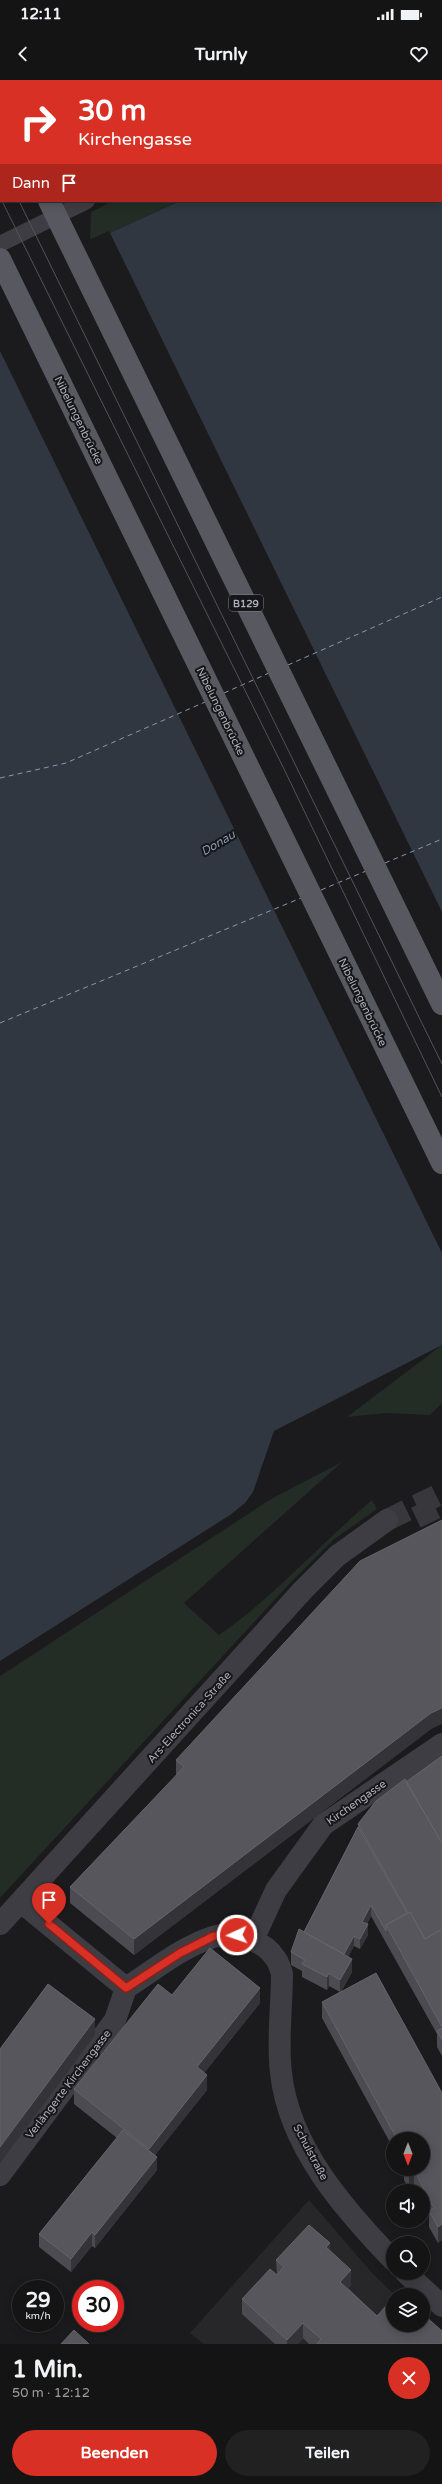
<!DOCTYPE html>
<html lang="de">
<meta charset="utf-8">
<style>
body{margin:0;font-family:"Varela Round",sans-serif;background:#212122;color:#f1f3f6;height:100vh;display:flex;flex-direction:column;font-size:15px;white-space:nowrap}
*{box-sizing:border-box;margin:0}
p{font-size:13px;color:#9d9ea0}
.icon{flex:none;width:22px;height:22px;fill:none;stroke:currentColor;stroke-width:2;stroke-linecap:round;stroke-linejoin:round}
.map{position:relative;height:2264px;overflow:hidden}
.drawer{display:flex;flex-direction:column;background:#141415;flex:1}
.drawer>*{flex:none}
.guide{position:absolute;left:0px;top:0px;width:442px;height:122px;box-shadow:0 2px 10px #0003,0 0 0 1px #333334;background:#d93025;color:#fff;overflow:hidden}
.needle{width:26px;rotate:180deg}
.buttons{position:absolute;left:386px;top:2052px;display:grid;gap:8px}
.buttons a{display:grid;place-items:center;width:44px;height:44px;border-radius:50%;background:#141415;box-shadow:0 2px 10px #0003,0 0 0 1px #333334;font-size:20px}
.speed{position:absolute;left:12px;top:2200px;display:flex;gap:8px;font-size:20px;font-weight:700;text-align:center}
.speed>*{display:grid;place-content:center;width:52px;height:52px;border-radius:50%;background:#141415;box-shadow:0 2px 10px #0003,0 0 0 1px #333334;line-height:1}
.speed small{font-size:10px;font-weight:400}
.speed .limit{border:6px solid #d22;background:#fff;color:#111}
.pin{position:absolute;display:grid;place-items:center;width:34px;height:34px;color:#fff;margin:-41px -17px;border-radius:50% 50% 50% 0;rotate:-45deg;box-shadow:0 0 4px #0007}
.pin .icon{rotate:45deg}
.me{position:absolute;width:44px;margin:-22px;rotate:267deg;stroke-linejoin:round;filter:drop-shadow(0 0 3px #0008)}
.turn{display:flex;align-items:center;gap:14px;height:84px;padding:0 12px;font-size:18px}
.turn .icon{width:52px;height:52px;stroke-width:2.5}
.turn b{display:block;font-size:28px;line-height:34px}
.then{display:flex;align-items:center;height:38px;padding:0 12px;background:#0003;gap:8px;font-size:15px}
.round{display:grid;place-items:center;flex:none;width:42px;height:42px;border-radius:21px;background:#212122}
.overview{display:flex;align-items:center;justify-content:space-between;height:68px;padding:0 12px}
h1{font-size:24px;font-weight:800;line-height:30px}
.primary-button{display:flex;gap:8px;margin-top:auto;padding:8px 12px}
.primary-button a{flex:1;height:46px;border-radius:24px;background:#d93025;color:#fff;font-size:16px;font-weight:800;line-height:46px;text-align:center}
.primary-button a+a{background:#212122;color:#f1f3f6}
.status{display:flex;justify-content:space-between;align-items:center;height:28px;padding:0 20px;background:#141415;direction:ltr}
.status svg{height:11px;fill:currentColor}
header{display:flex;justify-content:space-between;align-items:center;height:52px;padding:0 12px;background:#141415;font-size:18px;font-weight:800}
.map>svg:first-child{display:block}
.built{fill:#272629}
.green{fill:#242c26}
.water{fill:#313740}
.pier{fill:#1b1a1c}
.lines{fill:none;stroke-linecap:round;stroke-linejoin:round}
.ferry{stroke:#8797b4;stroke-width:1;stroke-dasharray:5 4;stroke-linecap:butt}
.minor-tunnel{stroke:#38383c;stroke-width:22;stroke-dasharray:22 11;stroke-linecap:butt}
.primary-tunnel{stroke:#38383c;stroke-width:22;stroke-dasharray:22 11;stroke-linecap:butt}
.service{stroke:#3d3d43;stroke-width:16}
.pedestrian{stroke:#3d3d43;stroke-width:22}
.minor{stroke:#3d3d43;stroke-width:22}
.primary{stroke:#585860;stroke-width:22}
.tram{stroke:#53535a;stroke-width:1}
.primary-bridge{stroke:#585860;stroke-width:22}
.wall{fill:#4c4b51}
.shaded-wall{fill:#343337}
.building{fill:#57565c;stroke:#64646b}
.route-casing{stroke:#8d1f18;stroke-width:10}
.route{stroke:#d93025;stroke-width:7}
.labels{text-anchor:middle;stroke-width:4;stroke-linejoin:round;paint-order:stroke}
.shield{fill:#161517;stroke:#80818a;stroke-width:1}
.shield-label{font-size:10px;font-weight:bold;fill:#aeafbb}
.street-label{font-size:11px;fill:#aeafbb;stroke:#161517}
.water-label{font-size:12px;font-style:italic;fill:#8797b4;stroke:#161517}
</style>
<div class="status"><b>12:11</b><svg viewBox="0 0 49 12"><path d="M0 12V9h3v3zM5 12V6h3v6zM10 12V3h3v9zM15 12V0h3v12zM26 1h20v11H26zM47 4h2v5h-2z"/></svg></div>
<header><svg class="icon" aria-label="back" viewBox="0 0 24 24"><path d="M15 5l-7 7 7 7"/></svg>Turnly<svg class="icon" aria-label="heart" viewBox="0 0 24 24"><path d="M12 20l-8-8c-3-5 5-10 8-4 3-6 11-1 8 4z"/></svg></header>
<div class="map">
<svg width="442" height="2264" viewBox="0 0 442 2264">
<rect width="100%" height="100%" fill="#1b1a1c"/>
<path class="built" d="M309 2120 374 2195 395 2215H393V2245H423L442 2264H204L190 2253Z"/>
<path class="green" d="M112 121H180L90 162 91 132Z
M442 1265V1323L430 1335 386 1333 347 1337Z
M342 1382 184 1523 219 1555C275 1516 320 1464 372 1420L377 1429 333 1460 292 1501 0 1818V1596L271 1419Z"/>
<path class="water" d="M442 7V1265L274 1351 253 1412 245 1423 230 1435 0 1581V214L90 162 180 121H441Z"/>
<path class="pier" d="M109 151 442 832V1173L0 271V212L89 160Z"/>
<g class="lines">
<path class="ferry" d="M288 585 442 517
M224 613 269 593
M0 698 66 683 205 622
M385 783 442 759
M321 810 366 791
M0 943 301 818"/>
<path class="minor-tunnel" d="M421 1423 442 1467
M387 1440 442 1413"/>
<path class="primary-tunnel" d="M0 54H1"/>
<path class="service" d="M352 1 354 0
M0 164 87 121"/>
<path class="pedestrian" d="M253 1860 276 1810 323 1745 442 1664"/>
<path class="minor" d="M21 1822 126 1908
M0 1844 303 1510 337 1476 387 1440
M126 1908C154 1890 182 1867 213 1857 234 1850 264 1860 276 1879 279 1883 280 1889 282 1893 282 1926 277 1961 281 1993 289 2067 344 2129 393 2180
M0 2095 115 1940 126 1908
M406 2193 442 2226"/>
<path class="primary" d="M109 1 111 0
M0 21 1 23
M0 179 442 1083"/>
<path class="tram" d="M0 81 1 83
M2 121 284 689 442 1017
M19 121 442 984"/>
<path class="primary-bridge" d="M49 121 442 924"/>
</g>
<path class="wall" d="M431 1649 134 1875 70 1823V1807L176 1696V1680Z
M442 1676V1976L437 1967V1954L371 1836 367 1844 368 1855 360 1869 354 1866 348 1877 352 1892 341 1912 442 2013V2160L438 2163 429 2147V2134L423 2123V2111H416L414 2106 409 2109 404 2100V2089H423V2059H393V2068L322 1938V1922L340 1912 329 1906 327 1910 302 1897V1891L291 1885V1872L304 1852 358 1747V1744L406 1702Z
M172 1915 260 1923 204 1993 207 2010 155 2075 157 2090 95 2168 92 2166 71 2192 39 2167V2154L117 2058 74 2024V2009Z
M330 2171 351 2205 348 2208 377 2236 442 2264H309L303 2258 297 2264H275L242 2234V2219L277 2195 276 2180Z"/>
<path class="shaded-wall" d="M442 1628V1644L431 1649 134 1875V1859L431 1633Z
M371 1825V1836L362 1852V1842Z
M368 1844V1855L360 1869V1859Z
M354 1856V1866L343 1887V1876Z
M352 1879V1892L340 1913V1900Z
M329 1893V1906L327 1910V1897Z
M260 1908V1923L197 2002V1987Z
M95 1939V1955L0 2083V2067Z
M207 1995V2010L149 2083V2069Z
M157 2077V2090L95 2168V2155Z
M414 2090V2106L409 2109V2093Z
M442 2144V2160L438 2163V2147Z
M92 2152V2166L71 2192V2179Z
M330 2163V2178L326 2167Z
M351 2190V2205L340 2217V2202Z
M303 2243V2258L297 2264H287V2260Z"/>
<path class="building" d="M442 1440V1628L431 1633 134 1859 70 1807 184 1687 176 1680 360 1481Z
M442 1676V1763L406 1702Z
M405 1699 442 1763V1849L425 1859 410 1832 408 1833 358 1744 376 1721Z
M358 1747 407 1833 386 1845V1851L371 1825 362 1842 368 1844 360 1859 354 1856 344 1874 304 1852Z
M410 1832 425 1859 442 1849V1947L386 1845Z
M299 1849 352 1879 340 1900 329 1893 327 1897 302 1884 305 1880 291 1872Z
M210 1868 260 1908 197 1987 207 1995 149 2069 74 2009 158 1904 172 1915Z
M376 1893 442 2013V2144L438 2147 429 2131 434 2128 414 2090 409 2093 407 2089H423V2059H397L322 1922Z
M48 1904 95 1939 0 2067V1969Z
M442 1948V1960L437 1951Z
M123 2050 157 2077 95 2155 92 2152 71 2179 39 2154Z
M309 2145 330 2163 326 2167 351 2190 340 2202 377 2236 393 2218V2245H423V2234L442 2251V2264H317L321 2259 303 2243 287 2260 242 2219 270 2189 277 2195 284 2187 276 2180Z
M402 2209 408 2215H396Z
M74 2250 89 2264H61Z"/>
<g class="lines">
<defs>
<path id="route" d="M49 1844 126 1908 180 1873 214 1856 237 1855"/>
</defs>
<use href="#route" class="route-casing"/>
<use href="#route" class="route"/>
</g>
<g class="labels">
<rect class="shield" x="229" y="515" width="34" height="16" rx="3"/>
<g class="shield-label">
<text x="246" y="527">B129</text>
</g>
<g class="street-label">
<text transform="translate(79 340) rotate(64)" y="4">Nibelungenbrücke</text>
<text transform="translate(221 631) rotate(64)" y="4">Nibelungenbrücke</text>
<text transform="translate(363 922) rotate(64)" y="4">Nibelungenbrücke</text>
<text transform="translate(189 1637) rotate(-48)" y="4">Ars-Electronica-Straße</text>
<text transform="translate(356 1722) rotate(-35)" y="4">Kirchengasse</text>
<text transform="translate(68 2004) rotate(-53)" y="4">Verlängerte Kirchengasse</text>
<text transform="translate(311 2072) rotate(62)" y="4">Schulstraße</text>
</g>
<g class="water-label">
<text transform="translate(218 763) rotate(-31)" y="4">Donau</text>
</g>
</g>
</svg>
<div class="buttons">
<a><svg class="needle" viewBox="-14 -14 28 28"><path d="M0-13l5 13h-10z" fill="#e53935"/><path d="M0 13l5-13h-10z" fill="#9d9ea0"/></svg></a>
<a><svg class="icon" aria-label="sound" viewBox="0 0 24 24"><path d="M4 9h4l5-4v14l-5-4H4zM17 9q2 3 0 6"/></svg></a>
<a><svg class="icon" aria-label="search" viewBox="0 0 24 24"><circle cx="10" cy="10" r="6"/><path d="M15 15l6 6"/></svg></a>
<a><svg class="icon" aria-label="layers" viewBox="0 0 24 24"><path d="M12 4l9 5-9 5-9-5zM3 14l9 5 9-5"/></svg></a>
</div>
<div class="speed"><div>29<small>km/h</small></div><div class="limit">30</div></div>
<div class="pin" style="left:49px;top:1844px;background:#d93025"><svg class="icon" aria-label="arrive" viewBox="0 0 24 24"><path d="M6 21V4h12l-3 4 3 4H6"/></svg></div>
<svg class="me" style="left:237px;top:1855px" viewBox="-20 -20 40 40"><circle r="17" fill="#d93025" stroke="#fff" stroke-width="3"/><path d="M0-11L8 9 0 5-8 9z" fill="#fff"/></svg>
<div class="guide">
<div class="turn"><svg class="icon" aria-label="right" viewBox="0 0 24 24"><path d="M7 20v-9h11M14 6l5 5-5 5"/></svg><div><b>30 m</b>Kirchengasse</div></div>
<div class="then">Dann<svg class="icon" aria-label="arrive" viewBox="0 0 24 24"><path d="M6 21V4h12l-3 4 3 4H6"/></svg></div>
</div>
</div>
<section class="drawer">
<div class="overview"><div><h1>1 Min.</h1><p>50 m · 12:12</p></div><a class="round" style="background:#d93025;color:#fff"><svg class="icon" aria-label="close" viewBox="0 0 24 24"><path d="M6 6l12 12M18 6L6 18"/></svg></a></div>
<div class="primary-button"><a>Beenden</a><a>Teilen</a></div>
</section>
